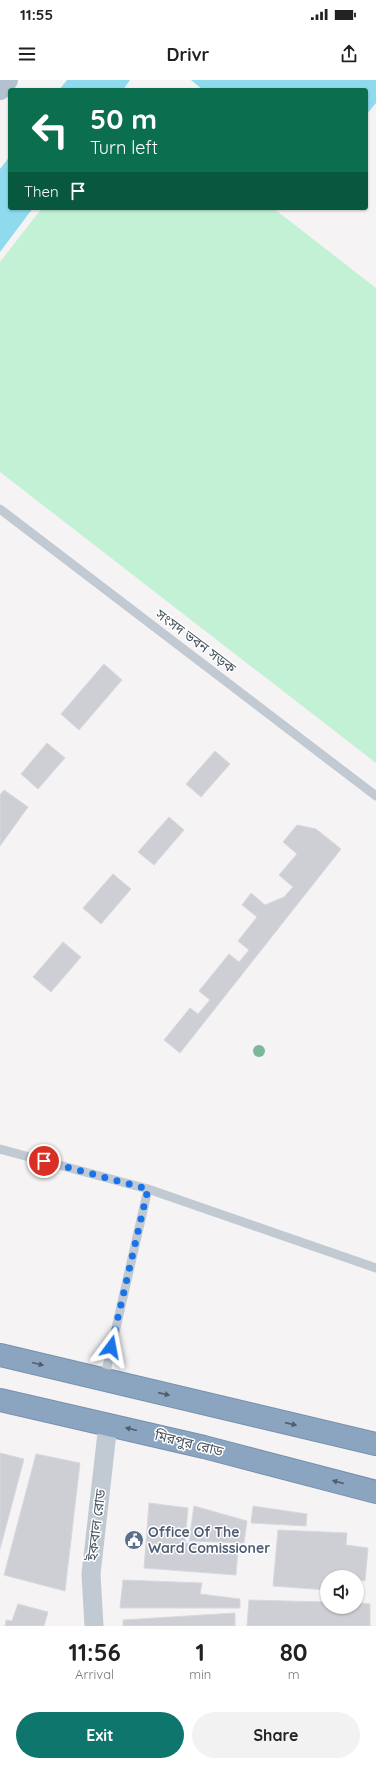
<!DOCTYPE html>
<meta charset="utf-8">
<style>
body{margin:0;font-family:Quicksand,"Noto Sans Bengali",sans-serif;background:#f2f2f2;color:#222;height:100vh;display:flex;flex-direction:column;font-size:15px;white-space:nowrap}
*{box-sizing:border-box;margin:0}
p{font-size:13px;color:#767676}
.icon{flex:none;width:22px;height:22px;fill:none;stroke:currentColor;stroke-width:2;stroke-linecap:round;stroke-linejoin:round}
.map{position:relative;height:1546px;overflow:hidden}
.drawer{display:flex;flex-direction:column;background:#fff;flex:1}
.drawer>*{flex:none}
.top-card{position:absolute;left:8px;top:8px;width:360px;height:122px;border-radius:4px;box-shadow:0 1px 3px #0004;background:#0b6e4f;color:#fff;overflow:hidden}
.buttons{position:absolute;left:320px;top:1490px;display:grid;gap:8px}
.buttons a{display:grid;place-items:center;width:44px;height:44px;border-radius:50%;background:#fff;box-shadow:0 1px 3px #0004;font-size:20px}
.pin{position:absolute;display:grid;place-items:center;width:34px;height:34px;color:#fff;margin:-17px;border:2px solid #fff;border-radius:50%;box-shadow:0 1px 4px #0007}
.me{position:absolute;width:44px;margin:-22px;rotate:13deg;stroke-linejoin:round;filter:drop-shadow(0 0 3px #0008)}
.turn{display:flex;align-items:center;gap:14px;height:84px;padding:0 16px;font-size:18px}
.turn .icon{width:52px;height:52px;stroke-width:2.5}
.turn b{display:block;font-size:28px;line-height:34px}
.then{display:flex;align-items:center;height:38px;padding:0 16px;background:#0003;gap:8px;font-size:15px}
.eta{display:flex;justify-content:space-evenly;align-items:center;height:68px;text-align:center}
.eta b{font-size:24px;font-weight:800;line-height:28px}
.action{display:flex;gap:8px;margin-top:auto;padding:8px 16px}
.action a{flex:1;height:46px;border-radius:24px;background:#0f766e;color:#fff;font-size:16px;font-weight:800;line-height:46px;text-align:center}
.action a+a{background:#f2f2f2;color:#222}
.status{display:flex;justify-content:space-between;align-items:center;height:28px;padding:0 20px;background:#fff;direction:ltr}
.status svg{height:11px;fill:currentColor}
header{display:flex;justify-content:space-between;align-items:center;height:52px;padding:0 16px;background:#fff;font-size:18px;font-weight:800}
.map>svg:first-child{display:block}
.green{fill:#c3f1d5}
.water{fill:#90daee}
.building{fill:#cdcfd5;stroke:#d7d9de}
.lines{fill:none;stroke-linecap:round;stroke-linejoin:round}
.highway-casing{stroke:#7690ad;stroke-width:24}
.lane{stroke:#c1cad2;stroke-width:9}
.street{stroke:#c1cad2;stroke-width:19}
.primary{stroke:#b3c2d1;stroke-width:22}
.highway{stroke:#8ba5c1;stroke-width:22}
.tree{fill:#7bb799}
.oneway{fill:#505e6b}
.route{stroke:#1a73e8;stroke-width:7;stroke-dasharray:0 12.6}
.labels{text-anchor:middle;stroke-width:3;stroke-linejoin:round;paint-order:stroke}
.street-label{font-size:14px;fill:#4a5661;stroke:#fff}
.service-label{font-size:14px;font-weight:bold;fill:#4e5e75;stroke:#fff;text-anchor:start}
</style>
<div class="status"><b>11:55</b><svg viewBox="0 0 49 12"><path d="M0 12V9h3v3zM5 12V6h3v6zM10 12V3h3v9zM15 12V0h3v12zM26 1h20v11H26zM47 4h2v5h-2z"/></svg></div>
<header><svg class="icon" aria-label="menu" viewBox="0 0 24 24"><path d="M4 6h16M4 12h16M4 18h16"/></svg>Drivr<svg class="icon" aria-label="share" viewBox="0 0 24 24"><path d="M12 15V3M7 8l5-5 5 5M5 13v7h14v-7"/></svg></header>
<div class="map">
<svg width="376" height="1546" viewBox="0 0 376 1546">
<rect width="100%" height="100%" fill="#f5f3f3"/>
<path class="green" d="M42 128H273L376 208V683L0 392V182Z"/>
<path class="water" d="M67 0H130L123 10H59Z
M191 0H376V23L366 35V10H203Z
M10 76V128H33L0 172V89Z"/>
<path class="building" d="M104 584 122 600 79 650 61 634Z
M47 663 65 678 38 709 21 694Z
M215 671 230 684 201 717 186 704Z
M4 710 28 727 0 766V715Z
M169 737 184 750 154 785 138 772Z
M297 745 316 749 341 769 180 973 164 960 190 928 198 934 210 920 199 911 229 874 239 882 249 870 238 861 257 837 242 825 251 813 265 825 284 817 293 807 279 795 297 774 283 762Z
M113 794 131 809 101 844 83 828Z
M63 862 81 877 51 912 33 897Z
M0 1373 24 1379 0 1469Z
M36 1374 80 1383 65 1511 4 1495Z
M149 1423 188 1428 185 1463 238 1467 236 1495 144 1488Z
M194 1426 247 1441 244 1463 189 1461Z
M253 1426 307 1434 306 1446 251 1443Z
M278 1450 347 1453 346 1465 368 1468 365 1501 357 1500V1497H327V1510L273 1506Z
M123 1500 202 1503 200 1514 240 1519V1528H120Z
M249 1520 327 1522V1527H357V1523L370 1524V1546H247Z
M18 1524 48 1532 44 1546H5L6 1540 12 1541Z
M235 1533V1546H123V1540Z"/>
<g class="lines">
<defs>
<path id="highway" d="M0 1275 376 1364
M0 1320 204 1367 376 1412"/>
</defs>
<use href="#highway" class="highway-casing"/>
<path class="lane" d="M0 429 376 716
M0 1069 148 1109
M104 1300 148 1109 376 1188"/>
<path class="street" d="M94 1546 91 1494 108 1344"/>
<path class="primary" d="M0 9 7 0"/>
<use href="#highway" class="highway"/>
</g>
<circle class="tree" cx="259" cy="971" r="6"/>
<defs><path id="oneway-solid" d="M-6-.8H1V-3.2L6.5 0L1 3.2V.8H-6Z"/></defs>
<g class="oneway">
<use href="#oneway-solid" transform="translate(38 1284) rotate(14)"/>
<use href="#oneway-solid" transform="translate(164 1314) rotate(13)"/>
<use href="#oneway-solid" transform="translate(291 1344) rotate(13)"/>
<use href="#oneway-solid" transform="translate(131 1349) rotate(-166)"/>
<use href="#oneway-solid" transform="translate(338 1402) rotate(-165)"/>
</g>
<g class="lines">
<path class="route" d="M44 1081 148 1109 111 1267"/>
</g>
<defs>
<symbol id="civic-disc" viewBox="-11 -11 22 22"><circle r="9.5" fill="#5c6f8a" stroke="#fff"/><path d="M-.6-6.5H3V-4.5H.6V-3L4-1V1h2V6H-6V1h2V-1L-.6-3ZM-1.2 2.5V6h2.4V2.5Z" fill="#fff"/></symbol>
</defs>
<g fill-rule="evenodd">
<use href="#civic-disc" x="123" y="1449" width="22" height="22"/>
</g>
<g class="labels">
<g class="street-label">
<text transform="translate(196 561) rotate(37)" y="5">সংসদ ভবন সড়ক</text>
<text transform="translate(189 1363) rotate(14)" y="5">মিরপুর রোড</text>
<text transform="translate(96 1445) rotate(-83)" y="5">ইকবাল রোড</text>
</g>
<g class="service-label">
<text x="148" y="1457">Office Of The<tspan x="148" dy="16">Ward Comissioner</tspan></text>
</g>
</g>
</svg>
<div class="buttons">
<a><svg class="icon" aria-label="sound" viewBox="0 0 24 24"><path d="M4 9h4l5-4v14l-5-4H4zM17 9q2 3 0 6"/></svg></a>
</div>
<div class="pin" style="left:44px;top:1081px;background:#d93025"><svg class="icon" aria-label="arrive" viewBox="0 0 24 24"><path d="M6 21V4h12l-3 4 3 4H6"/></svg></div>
<svg class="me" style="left:111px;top:1267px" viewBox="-20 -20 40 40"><path d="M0-17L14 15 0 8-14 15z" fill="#1a73e8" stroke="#fff" stroke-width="4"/></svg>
<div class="top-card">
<div class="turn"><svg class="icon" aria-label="left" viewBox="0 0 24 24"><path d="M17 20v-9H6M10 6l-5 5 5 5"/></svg><div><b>50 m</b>Turn left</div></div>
<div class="then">Then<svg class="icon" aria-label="arrive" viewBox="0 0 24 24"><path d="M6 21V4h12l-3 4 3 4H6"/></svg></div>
</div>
</div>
<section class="drawer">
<div class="eta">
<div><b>11:56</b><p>Arrival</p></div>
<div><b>1</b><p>min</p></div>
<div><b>80</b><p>m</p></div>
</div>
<div class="action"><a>Exit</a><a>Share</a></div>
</section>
